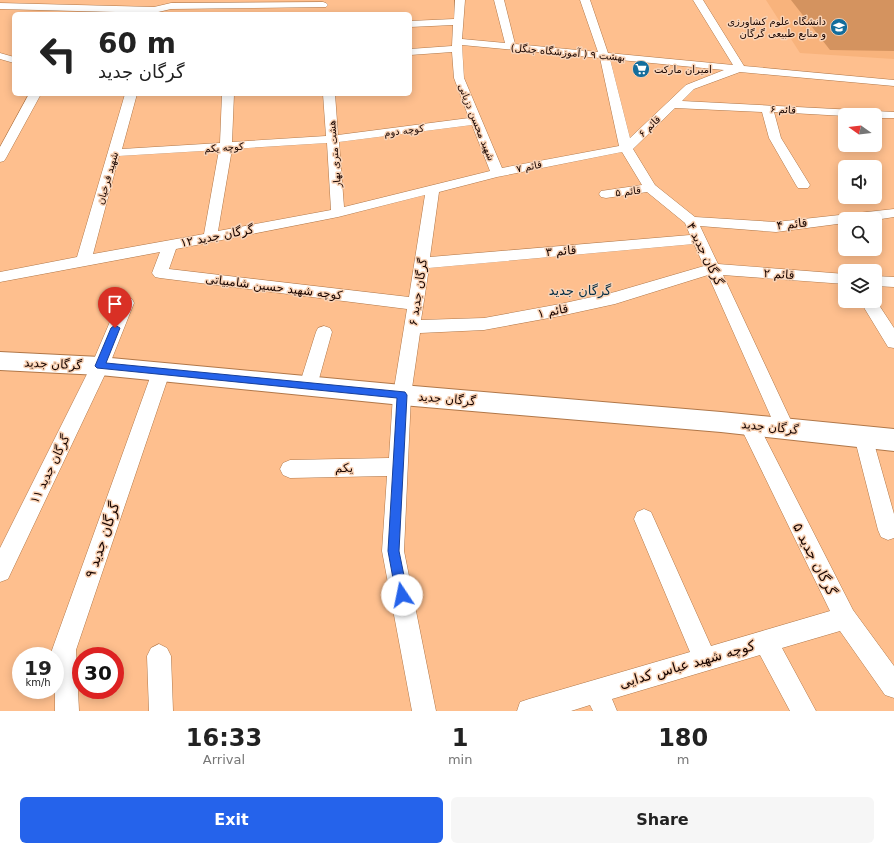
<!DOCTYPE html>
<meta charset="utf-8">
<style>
body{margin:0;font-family:"DejaVu Sans",Vazirmatn,sans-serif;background:#f6f6f6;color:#222;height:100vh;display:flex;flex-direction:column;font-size:15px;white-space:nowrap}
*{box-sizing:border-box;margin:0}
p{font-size:13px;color:#767676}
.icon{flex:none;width:22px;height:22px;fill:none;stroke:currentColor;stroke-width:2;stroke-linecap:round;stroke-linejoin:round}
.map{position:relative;height:711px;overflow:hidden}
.side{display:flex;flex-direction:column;background:#fff;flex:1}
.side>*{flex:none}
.hud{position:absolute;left:12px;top:12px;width:400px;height:84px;border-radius:6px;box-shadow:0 2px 10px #0003;background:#fff;color:#222;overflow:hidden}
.needle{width:26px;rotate:284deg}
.tools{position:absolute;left:838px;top:108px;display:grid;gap:8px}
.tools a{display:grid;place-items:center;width:44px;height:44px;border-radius:6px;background:#fff;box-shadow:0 2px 10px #0003;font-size:20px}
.speed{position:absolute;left:12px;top:647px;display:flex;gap:8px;font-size:20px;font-weight:700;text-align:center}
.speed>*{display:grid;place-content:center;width:52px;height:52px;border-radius:50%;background:#fff;box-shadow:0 2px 10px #0003;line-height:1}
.speed small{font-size:10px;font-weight:400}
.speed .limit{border:6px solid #d22;background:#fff;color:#111}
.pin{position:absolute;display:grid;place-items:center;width:34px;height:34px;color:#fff;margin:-41px -17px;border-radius:50% 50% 50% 0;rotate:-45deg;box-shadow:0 0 4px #0007}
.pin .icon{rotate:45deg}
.me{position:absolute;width:44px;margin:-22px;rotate:349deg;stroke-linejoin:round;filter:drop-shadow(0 0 3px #0008)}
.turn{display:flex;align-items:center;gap:14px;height:84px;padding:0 20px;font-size:18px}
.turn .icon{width:52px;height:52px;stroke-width:2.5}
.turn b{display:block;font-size:28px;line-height:34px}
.eta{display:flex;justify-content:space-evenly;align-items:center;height:68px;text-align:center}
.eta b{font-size:24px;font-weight:700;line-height:28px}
.button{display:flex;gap:8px;margin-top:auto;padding:8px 20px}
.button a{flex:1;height:46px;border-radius:6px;background:#2563eb;color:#fff;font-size:16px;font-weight:700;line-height:46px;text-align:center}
.button a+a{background:#f6f6f6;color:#222}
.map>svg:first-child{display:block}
.built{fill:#f8b37c}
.green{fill:#d4935f}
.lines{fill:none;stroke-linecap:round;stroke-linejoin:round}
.street-casing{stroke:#b17748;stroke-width:1}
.secondary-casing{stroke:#b17748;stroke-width:2}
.street{fill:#fff;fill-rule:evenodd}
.secondary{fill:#fff;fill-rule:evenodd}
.route{fill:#2563eb;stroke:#184099}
.labels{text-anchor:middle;stroke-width:3;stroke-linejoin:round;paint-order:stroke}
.far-poi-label{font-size:10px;fill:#190500;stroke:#f9d3b6;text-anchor:end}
.far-street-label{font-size:10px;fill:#190500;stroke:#f9d3b6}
.street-label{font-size:12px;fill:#190500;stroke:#f9d3b6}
.neighbourhood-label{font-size:13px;fill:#062f46;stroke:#f9d3b6}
.near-street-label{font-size:14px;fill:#190500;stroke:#f9d3b6}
</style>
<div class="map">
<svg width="894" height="711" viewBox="0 0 894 711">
<rect width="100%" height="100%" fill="#febf8e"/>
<path class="built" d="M766 0H894V59L800 53Z"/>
<path class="green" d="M791 0H894V51L830 50Z"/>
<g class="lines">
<defs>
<path id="street" d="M455 0H465L462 39 505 43 494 0H504L515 44 598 52 580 0H590L608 53 733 65 693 0H703L744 66 894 80V86L740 72 694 89 682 101 894 112V118H875V115L845 116 774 112 781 138 810 185 808 188H798L796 185 769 138 762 112 675 108 633 149 655 185 695 217 776 222 894 209V217L875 220 845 219V223L776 232 700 226 718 264 845 274V284L723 275 795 429 793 435 786 437 779 435 708 275 615 304 560 316 484 330 420 333 411 395 404 551 436 711H412L382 551 387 476 290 478 283 475 280 469 283 463 290 460 389 458 393 395 407 309 160 278 155 277 152 273 160 252 0 282V272L77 257 125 94H137L122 149 220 143 222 94H234L232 142 326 136 323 94H335L338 135 469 118 454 78 452 52 410 55V49L452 46 453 25 410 27V21L454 19ZM462 45 600 58 619 146 502 168 464 78ZM610 59 724 70 686 85 630 138ZM472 125 490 171 344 207 339 142ZM327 143 331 210 218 231 232 149ZM219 150 204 234 93 254 119 156ZM622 152 642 185 601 191 599 194 601 197 606 198 647 192 685 223 690 235 430 257 439 192 497 177ZM425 195 409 297 169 269 176 249 338 217ZM694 244 704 266 615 292 560 304 484 318 421 320 429 268Z
M323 2 326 3 328 5 326 7 171 9 154 13 0 9V3L154 7 171 3Z
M0 53 14 57V63L0 59Z
M29 94H41L6 158 4 161 0 162V147Z
M875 276 894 277V287L875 286Z
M126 297 132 299 134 303 109 366 8 579 0 582V548L91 366 118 303 120 299Z
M875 299 894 328V348L888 347 860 301H875Z
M324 326 330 328 332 332 317 386 314 391 308 393 302 391 299 386 316 332 318 328Z
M161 365 167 367 170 372 76 650 79 711H55V656H52V650L152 372 155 367Z
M748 416 755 418 853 610 894 666V698L885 695 840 631 782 648 816 711H790L760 655 612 699 617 711H593L590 705 571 711H517L520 702 529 699 690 652 634 519 637 512 644 509 651 512 711 646 830 611 739 424 741 418Z
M863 428 870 430 872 436 894 514V538L888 540 881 537 878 530 854 436 856 430Z
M159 644 167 648 171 656 173 711H149L147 656 151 648Z"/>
<path id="secondary" d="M0 352 100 357 402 385 721 412 894 429V451L721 432 402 405 100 375 0 370Z"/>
</defs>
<use href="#street" class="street-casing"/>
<use href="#secondary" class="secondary-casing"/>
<use href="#street" class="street"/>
<use href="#secondary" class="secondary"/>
</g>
<path class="route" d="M115 325 120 328 106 363 405 392 407 395 399 551 408 595 406 599 402 601 398 599 396 595 388 551 397 398 97 368 95 366 111 328Z"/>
<defs>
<symbol id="university-disc" viewBox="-11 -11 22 22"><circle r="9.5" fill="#136d9c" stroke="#f9d3b6"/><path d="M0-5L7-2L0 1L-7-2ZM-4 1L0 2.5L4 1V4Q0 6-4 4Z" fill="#fff"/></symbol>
<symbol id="supermarket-disc" viewBox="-11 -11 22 22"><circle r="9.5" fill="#136d9c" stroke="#f9d3b6"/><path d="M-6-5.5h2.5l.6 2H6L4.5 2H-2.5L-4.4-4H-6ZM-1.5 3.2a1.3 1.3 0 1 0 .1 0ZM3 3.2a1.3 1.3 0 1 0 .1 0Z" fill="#fff"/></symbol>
</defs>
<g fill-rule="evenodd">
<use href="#university-disc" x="829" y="17" width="20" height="20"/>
<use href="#supermarket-disc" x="631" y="59" width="20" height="20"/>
</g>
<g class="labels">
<g class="far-poi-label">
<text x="826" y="25">دانشگاه علوم کشاورزی<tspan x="826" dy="12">و منابع طبیعی گرگان</tspan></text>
<text x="654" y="73" text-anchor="start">امیران مارکت</text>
</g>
<g class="far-street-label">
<text transform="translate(568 52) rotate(5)" y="4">بهشت ۹ ( آموزشگاه جنگل)</text>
<text transform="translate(783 109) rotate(3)" y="4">قائم ۶</text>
<text transform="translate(477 122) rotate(68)" y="4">شهید محسن دزیانی</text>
<text transform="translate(649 126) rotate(-44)" y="4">۶ قائم</text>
<text transform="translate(404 130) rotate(-7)" y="4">کوچه دوم</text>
<text transform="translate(224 147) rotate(-4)" y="4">کوچه یکم</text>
<text transform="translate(334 154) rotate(-95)" y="4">هشت متری بهار</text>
<text transform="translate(529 166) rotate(-11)" y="4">۷ قائم</text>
<text transform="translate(107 178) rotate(-74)" y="4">شهید فرخیان</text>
<text transform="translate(628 191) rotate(-7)" y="4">۵ قائم</text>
</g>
<g class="street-label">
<text transform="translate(792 224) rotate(-6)" y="4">قائم ۴</text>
<text transform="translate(217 236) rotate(-11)" y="4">گرگان جدید ۱۲</text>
<text transform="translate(561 251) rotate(-5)" y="4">۳ قائم</text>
<text transform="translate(705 254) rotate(64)" y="4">گرگان جدید ۴</text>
<text transform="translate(779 274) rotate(4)" y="4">۲ قائم</text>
<text transform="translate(274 287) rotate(7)" y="4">کوچه شهید حسین شامبیاتی</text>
<text transform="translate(418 292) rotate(-81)" y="4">گرگان جدید ۶</text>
<text transform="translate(553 311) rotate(-11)" y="4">۱ قائم</text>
<text transform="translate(53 364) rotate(3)" y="4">گرگان جدید</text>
<text transform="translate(447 399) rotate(5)" y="4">گرگان جدید</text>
<text transform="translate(770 427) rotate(6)" y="4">گرگان جدید</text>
<text transform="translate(344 468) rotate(-1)" y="4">یکم</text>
<text transform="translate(50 469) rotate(-64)" y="4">گرگان جدید ۱۱</text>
</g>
<g class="neighbourhood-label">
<text x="580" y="295">گرگان جدید</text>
</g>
<g class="near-street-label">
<text transform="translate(102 540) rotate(-71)" y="5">گرگان جدید ۹</text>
<text transform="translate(815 559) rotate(63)" y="5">گرگان جدید ۵</text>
<text transform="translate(687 664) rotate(-16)" y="5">کوچه شهید عباس کدایی</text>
</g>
</g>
</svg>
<div class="tools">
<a><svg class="needle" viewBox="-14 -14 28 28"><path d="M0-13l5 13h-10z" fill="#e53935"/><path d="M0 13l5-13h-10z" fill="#767676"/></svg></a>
<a><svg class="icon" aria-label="sound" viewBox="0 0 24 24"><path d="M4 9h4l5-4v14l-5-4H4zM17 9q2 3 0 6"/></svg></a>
<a><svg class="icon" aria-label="search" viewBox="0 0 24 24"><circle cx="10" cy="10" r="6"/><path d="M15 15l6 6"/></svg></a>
<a><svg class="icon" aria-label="layers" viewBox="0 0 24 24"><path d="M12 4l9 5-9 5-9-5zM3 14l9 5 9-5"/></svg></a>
</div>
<div class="speed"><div>19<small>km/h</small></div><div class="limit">30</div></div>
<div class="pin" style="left:115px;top:328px;background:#d93025"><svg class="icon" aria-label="arrive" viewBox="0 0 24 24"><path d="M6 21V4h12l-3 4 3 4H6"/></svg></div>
<svg class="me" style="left:402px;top:595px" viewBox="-20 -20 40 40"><circle r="19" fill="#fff"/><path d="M0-13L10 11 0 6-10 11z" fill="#2563eb"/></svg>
<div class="hud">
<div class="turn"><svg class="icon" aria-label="left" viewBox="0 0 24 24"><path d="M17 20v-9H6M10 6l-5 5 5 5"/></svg><div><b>60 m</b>گرگان جدید</div></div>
</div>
</div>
<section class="side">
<div class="eta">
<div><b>16:33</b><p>Arrival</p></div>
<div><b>1</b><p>min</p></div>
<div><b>180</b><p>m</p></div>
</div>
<div class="button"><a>Exit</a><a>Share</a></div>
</section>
